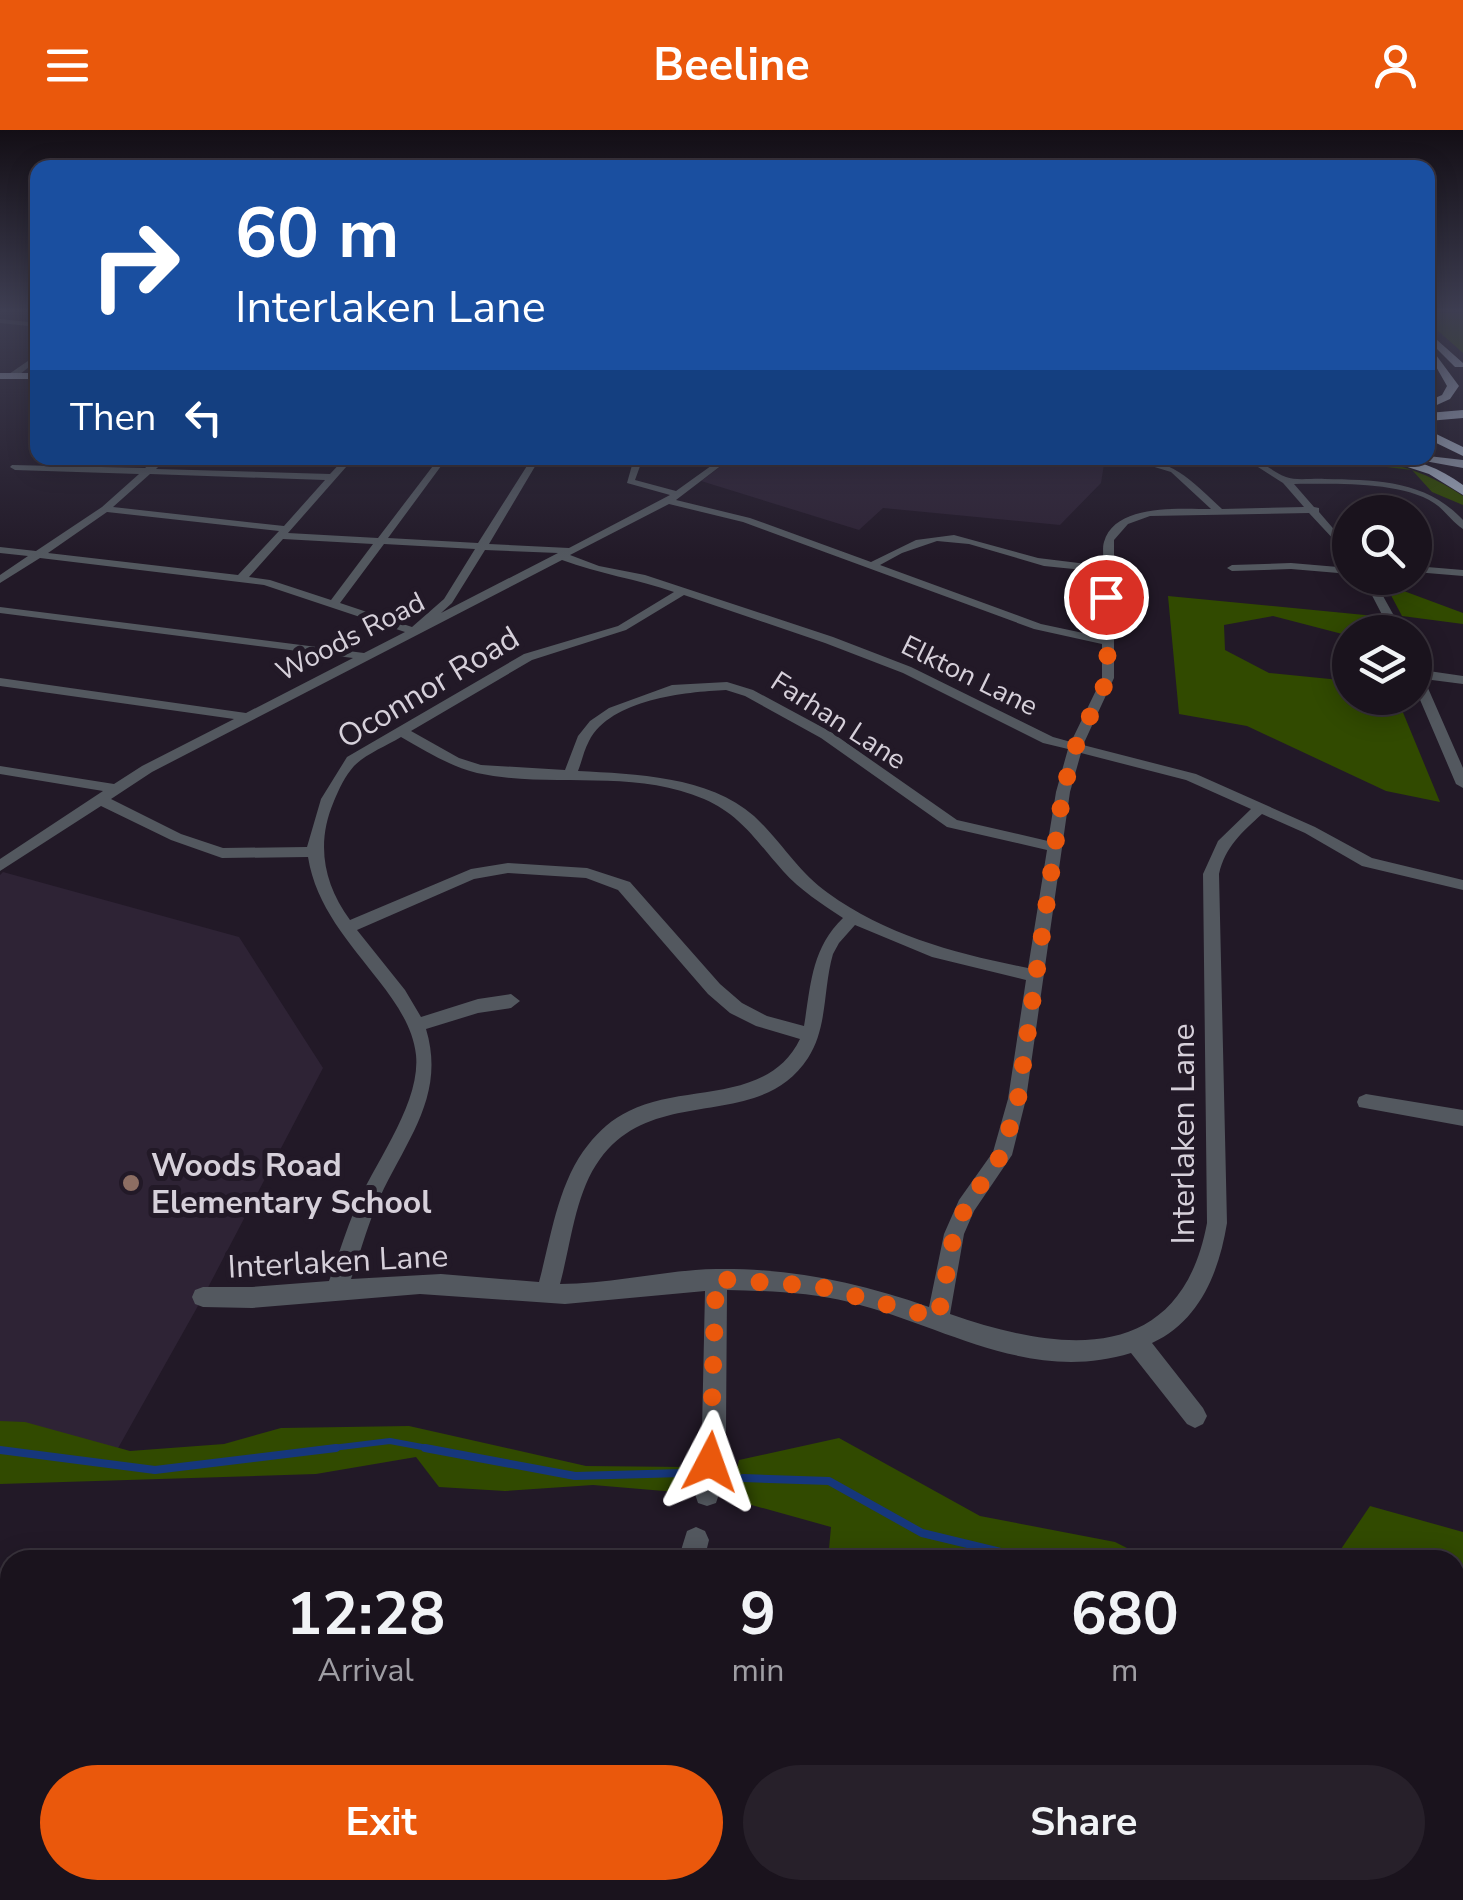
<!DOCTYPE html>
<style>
body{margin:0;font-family:"Nunito Sans",sans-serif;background:#27202a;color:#f1f3f6;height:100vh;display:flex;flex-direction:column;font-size:38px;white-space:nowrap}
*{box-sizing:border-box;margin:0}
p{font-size:32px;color:#9f9ea4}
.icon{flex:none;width:55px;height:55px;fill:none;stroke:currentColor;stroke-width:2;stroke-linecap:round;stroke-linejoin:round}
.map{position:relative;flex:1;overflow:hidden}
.sheet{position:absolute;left:0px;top:1420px;width:1465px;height:350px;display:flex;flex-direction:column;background:#1a131d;border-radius:30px 30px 0 0;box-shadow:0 5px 25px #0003,0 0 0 2px #38323b}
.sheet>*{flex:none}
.top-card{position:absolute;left:30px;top:30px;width:1405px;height:305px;border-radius:20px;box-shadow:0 5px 25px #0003,0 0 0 2px #38323b;background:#1a4fa0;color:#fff;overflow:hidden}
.tools{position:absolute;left:1332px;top:365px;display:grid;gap:20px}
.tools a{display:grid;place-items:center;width:100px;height:100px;border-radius:50%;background:#1a131d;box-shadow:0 5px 25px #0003,0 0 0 2px #38323b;font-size:50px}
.pin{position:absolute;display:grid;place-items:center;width:85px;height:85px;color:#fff;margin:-42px;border:5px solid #fff;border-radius:50%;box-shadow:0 2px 10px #0007}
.me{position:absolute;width:110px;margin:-55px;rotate:4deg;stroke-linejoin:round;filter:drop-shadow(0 0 8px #0008)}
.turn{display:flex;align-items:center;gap:35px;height:210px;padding:0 40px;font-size:45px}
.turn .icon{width:130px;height:130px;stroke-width:2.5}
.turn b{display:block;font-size:70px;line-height:85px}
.then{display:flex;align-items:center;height:95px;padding:0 40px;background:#0003;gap:20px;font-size:38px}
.eta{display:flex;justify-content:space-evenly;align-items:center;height:170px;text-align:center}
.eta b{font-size:60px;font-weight:700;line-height:70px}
.action{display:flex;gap:20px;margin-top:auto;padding:20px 40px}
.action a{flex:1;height:115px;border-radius:60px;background:#ea580c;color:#fff;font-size:40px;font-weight:700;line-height:115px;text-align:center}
.action a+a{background:#27202a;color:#f1f3f6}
header{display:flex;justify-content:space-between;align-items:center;height:130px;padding:0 40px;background:#ea580c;color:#fff;font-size:45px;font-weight:700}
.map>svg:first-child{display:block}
.built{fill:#2e2335}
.forest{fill:#314a00}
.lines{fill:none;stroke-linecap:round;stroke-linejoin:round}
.stream-far1{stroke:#16377c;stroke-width:6}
.stream{stroke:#16377c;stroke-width:8}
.minor{fill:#53585f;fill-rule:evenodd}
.major{fill:#8a92a2;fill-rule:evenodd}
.highway{fill:#9faabc;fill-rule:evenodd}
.route{stroke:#ea580c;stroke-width:18;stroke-dasharray:0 32.4}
.education-dot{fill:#8d6e63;stroke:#221927;stroke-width:4}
.labels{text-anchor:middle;stroke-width:10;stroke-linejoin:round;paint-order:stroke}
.far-street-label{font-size:28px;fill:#d6d0da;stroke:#221927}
.street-label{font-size:32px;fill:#d6d0da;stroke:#221927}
.poi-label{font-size:32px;font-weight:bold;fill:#d6d0da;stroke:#221927;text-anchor:start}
</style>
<header><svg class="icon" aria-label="menu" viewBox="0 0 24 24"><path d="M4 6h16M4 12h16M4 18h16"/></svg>Beeline<svg class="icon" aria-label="person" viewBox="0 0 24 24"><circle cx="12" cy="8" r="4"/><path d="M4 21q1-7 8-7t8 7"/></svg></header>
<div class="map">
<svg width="1463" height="1770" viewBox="0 0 1463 1770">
<rect width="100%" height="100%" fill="#221927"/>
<path class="built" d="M732 328H1105L1101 353 1060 395 883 378 859 400 701 351Z
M3 742 239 807 323 938 203 1167 108 1336 0 1340V745Z"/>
<path class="forest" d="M1428 182 1463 184V223L1428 192Z
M1309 328C1372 328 1410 331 1463 366V375L1432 362 1412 340Z
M1385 454 1463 483V494L1402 486Z
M1168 466 1375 486 1374 502H1350V506L1273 486 1224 495 1225 520 1269 543 1350 551V568H1397L1440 672 1386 661 1247 596 1179 584Z
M0 1291 25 1292 130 1321 224 1314 281 1298 409 1296 586 1336 685 1337 676 1362 593 1355 505 1361 439 1357 416 1327 316 1344 0 1354Z
M839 1308 980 1386 1115 1412 1151 1430H828L831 1397 730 1369 739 1330Z
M1370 1376 1463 1402V1557L1455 1553V1430H1341L1337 1425Z"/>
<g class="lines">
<path class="stream-far1" d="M316 1320 390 1311 438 1320"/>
<path class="stream" d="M425 1318 575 1346 683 1343
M0 1320 155 1340 336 1318
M743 1348 829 1351 922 1403 1034 1430
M1455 1532 1463 1534"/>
<path class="minor" d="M0 189 38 193V197L0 193Z
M38 224V230L15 248H9V244Z
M157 328H167L156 339 330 344 345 328H354L288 403 378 408 439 328H447L388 408 478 413 532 328H540L489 414 569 418 670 365 627 353 634 328H643L635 350 676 361 722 328H731L676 370 750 388 871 432 916 410 954 405 1038 428 1103 436C1104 429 1102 418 1104 412 1115 373 1180 379 1211 379L1171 342 1125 328C1172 328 1190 349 1222 379L1304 377 1283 353 1244 328C1261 328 1270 341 1286 347 1296 351 1313 348 1325 349 1376 350 1426 350 1463 390V399C1452 392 1445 380 1434 373 1400 351 1333 354 1294 354L1314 377 1319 378V382L1350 418V427L1309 383 1150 386 1128 394 1114 410V548L1083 615 1196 644 1315 697 1372 728 1463 750V760L1362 736 1305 703 1262 684C1242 702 1225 717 1219 744L1227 1093C1219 1142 1200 1191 1152 1213L1203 1278 1207 1286 1203 1294 1195 1298 1187 1294 1131 1223C1030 1254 945 1196 849 1172 809 1162 767 1161 727 1160L726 1300 719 1364 716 1373 707 1376 698 1373 695 1364 702 1300 705 1161 565 1174 420 1164 252 1178 203 1177 195 1174 192 1167 195 1160 203 1157H252L329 1151C338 1127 345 1103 355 1079 373 1035 421 974 416 925 413 897 396 873 379 851 349 812 316 777 308 727L222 728 171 710 101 676 0 741V729L103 661 0 644V636L114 654 142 636 234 589 0 556V548L246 583 353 528 0 483V477L364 523 405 502 264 455 40 428 0 453V445L28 426 0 423V417L36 421 102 377 139 344 15 340 10 337 12 335 145 338ZM150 344 325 350 284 396 113 377ZM669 374 743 392 1034 499 1102 514V548L1071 612 1053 607 911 537 833 507 645 445 599 436 570 425ZM107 382 279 401 238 445 48 423ZM283 409 373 414 331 470 270 450 249 447ZM937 411 969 414 1044 436 1103 442 1102 507 1041 494 880 435 902 423ZM384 414 475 419 444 469 412 497 340 473ZM485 420 558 423 441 483 452 473ZM562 430C599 444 637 449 674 462L618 496 524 524 347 627 321 669 307 717 223 718 181 704 111 669 152 642ZM684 465 825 513 903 543 1043 613 1068 619 1056 662 1048 711 957 690 831 602 753 560 727 552 672 555 609 578 590 591 578 606 565 640 481 635 459 628 411 601 532 530 626 500ZM726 560 745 566 821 608 947 697 1047 720 1028 838C958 824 887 806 828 763 798 742 781 711 754 686 709 646 635 644 578 641 582 631 584 620 589 611 611 569 685 562 726 560ZM401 607C426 621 449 636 477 643 552 659 632 638 704 669 741 685 757 712 783 741 800 760 822 774 843 788 811 819 811 855 804 896L767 886 742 873 720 854 630 752 587 738 508 733 471 739 350 790C323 753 316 713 334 671 339 659 345 646 354 636 366 624 386 616 401 607ZM1081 623 1186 650 1251 679 1218 711 1203 744 1207 1093C1180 1238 1059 1222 950 1184L964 1104 974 1081 1012 1025 1026 969 1070 662ZM508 743 586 748 618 760 708 864 730 883 756 896 800 909C768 975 684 953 629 981 612 989 599 1001 588 1015 558 1052 551 1108 539 1152L441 1144 351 1149C361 1121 368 1093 380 1067 407 1009 446 965 426 899L478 883 511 878 520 871 511 864 478 869 421 887 405 860 357 800 474 749ZM855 795 932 827 1026 850 1008 969 993 1022 959 1070 944 1104 929 1177C857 1152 792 1138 716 1139 664 1140 612 1154 560 1154 571 1114 575 1063 600 1029 655 953 759 1003 808 928 828 897 823 858 833 824L839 813Z
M1291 433 1350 438V444L1291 439 1232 441 1227 438 1232 435Z
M1415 436 1463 440V446L1415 442Z
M1363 448H1373L1403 502H1391Z
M1415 539 1463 546V554L1424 549 1463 638V658L1456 654 1415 558Z
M1366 964 1463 980V996L1359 977 1357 972 1359 967Z
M696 1397 705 1401 709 1410 704 1430H678L687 1401Z
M0 1504 10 1505V1533L0 1532Z
M605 1760H635L633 1770H603Z"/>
<path class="major" d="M0 243H38V249H0Z
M1428 326 1463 330V338L1408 328Z"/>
<path class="highway" d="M1428 202 1463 233V237H1455L1428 210Z
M1436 225 1459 256 1450 269 1428 279V271L1442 265 1447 256 1431 228Z
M1463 280V288L1428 291V283Z
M1428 300 1463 317V326L1428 309Z
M1380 328C1411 326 1438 337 1463 355V365L1429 344Z"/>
</g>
<linearGradient id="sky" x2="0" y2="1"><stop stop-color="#130e15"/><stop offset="0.42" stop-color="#3e3e52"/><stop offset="1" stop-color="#3e3e52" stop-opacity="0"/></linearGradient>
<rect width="1463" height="430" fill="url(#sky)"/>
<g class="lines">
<path class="route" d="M710 1332 716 1149 817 1156 938 1188 954 1104 966 1076 1002 1024 1018 969 1063 662 1075 618 1108 548 1106 467"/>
</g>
<circle class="education-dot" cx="131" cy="1053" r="10"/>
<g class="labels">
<g class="far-street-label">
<text transform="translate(350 506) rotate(-27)" y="10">Woods Road</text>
<text transform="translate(970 545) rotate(26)" y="10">Elkton Lane</text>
<text transform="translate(839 590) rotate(33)" y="10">Farhan Lane</text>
</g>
<g class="street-label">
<text transform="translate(428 557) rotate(-31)" y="11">Oconnor Road</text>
<text transform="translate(1183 1004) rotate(-90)" y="11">Interlaken Lane</text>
<text transform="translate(338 1131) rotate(-3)" y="11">Interlaken Lane</text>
</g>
<g class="poi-label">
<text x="151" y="1046">Woods Road<tspan x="151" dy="37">Elementary School</tspan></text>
</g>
</g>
</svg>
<div class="tools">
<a><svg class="icon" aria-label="search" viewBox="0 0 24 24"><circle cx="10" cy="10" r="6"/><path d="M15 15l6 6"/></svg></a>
<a><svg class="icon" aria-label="layers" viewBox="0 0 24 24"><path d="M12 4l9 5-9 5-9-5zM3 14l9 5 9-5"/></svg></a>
</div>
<div class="pin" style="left:1106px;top:467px;background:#d93025"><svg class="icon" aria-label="arrive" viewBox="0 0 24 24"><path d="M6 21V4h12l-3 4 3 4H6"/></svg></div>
<svg class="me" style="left:710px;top:1332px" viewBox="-20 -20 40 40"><path d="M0-17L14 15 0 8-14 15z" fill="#ea580c" stroke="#fff" stroke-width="4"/></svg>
<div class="top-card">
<div class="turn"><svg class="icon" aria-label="right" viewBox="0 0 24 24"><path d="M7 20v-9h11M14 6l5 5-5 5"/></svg><div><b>60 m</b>Interlaken Lane</div></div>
<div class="then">Then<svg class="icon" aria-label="left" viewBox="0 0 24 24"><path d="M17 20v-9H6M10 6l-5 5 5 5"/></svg></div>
</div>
<section class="sheet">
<div class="eta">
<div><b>12:28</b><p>Arrival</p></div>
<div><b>9</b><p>min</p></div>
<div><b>680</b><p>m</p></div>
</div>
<div class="action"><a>Exit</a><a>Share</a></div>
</section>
</div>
